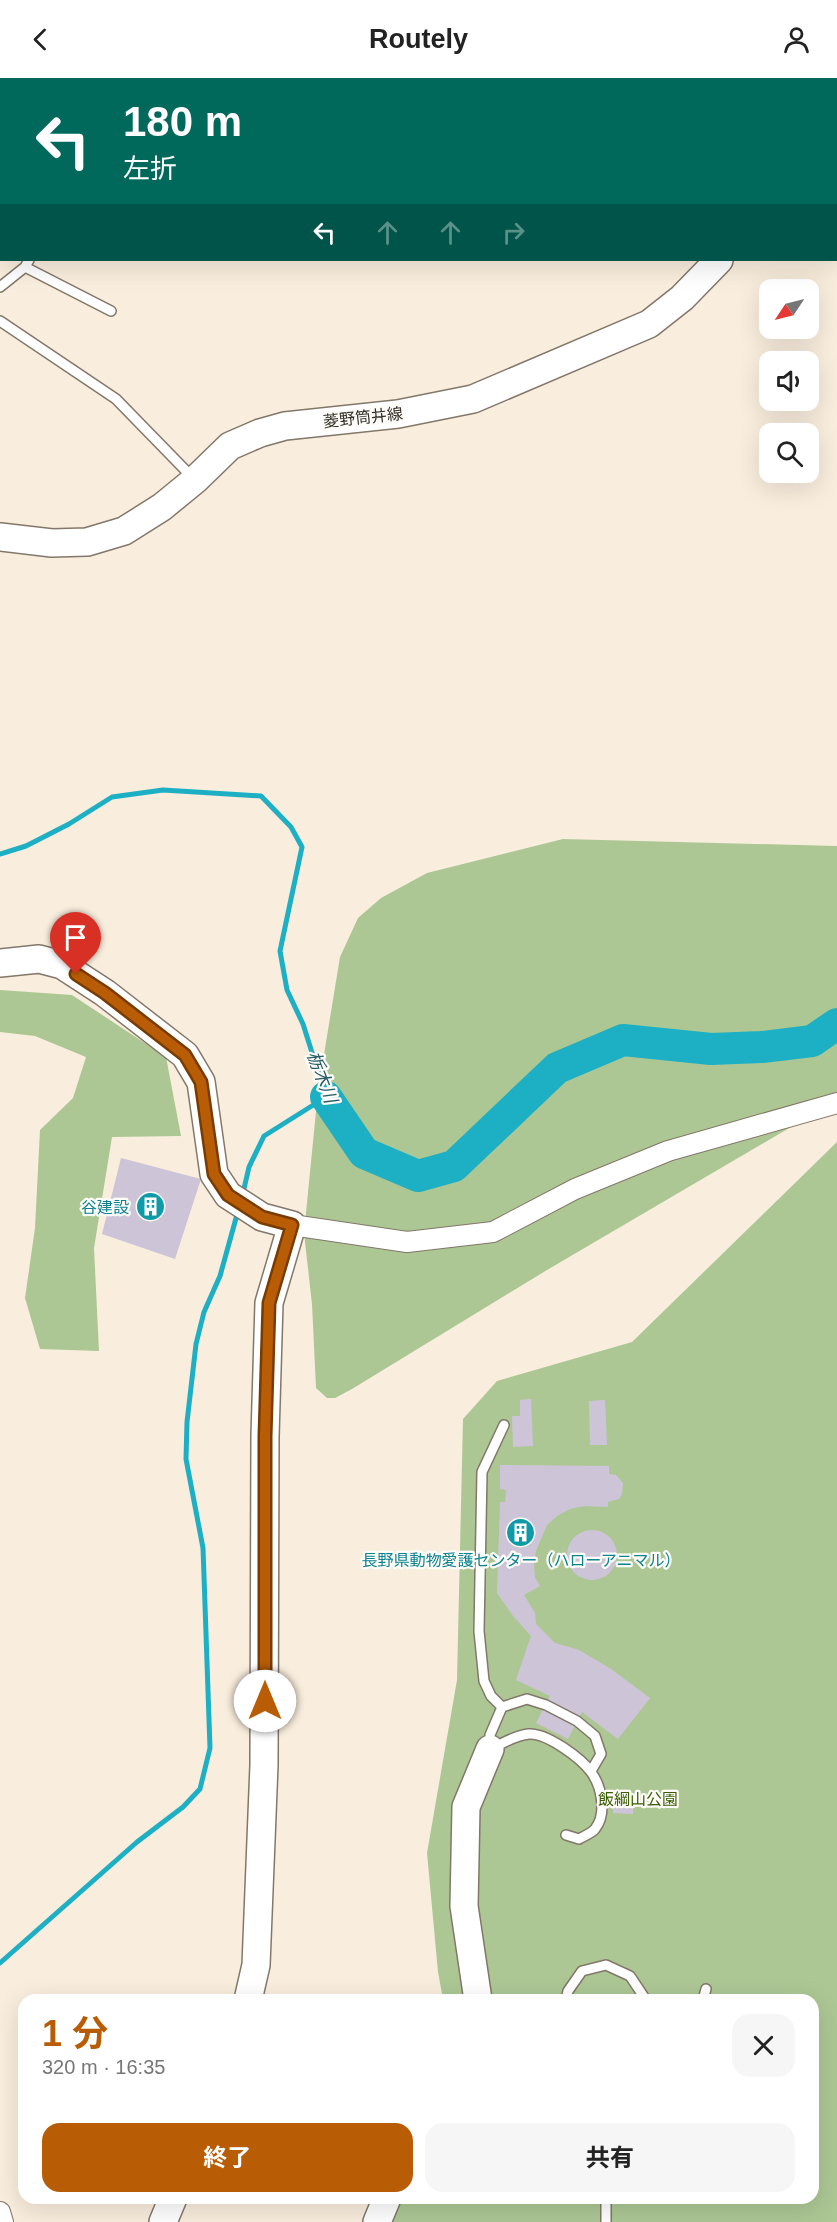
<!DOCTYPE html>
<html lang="ja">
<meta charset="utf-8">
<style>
body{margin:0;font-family:Helvetica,"Noto Sans JP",sans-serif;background:#f6f6f6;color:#222;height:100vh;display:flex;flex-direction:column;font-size:22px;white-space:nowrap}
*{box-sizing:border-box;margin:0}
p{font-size:20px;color:#767676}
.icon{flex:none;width:33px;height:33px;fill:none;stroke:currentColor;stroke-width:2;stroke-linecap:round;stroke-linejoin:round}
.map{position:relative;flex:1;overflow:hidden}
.side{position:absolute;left:18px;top:1916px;width:801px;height:210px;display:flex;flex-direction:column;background:#fff;border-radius:18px;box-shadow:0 6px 24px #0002}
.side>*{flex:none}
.top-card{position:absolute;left:0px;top:0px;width:837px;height:183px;box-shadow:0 6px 24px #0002;background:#00695c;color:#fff;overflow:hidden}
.needle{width:39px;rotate:235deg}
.fabs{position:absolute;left:759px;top:201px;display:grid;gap:12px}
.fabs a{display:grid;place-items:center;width:60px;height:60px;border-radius:12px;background:#fff;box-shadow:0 6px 24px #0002;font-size:30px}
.pin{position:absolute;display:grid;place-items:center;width:51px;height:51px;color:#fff;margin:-62px -26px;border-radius:50% 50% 50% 0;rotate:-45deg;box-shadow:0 0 6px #0007}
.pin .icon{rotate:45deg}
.me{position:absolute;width:66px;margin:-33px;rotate:0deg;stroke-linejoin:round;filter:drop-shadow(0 0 4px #0008)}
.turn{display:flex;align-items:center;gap:21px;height:126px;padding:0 24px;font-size:27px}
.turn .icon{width:78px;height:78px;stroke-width:2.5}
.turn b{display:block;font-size:42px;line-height:51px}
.lanes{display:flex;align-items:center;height:57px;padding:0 24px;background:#0003;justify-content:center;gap:30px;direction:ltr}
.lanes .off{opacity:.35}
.round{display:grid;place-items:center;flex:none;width:63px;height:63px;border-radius:18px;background:#f6f6f6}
.headline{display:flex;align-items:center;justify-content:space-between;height:102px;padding:0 24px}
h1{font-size:36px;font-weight:700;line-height:45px;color:#b85c05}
.action{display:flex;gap:12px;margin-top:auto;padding:12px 24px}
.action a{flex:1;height:69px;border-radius:18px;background:#b85c05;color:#fff;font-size:24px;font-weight:700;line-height:69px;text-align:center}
.action a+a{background:#f6f6f6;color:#222}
header{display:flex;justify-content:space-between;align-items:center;height:78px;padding:0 24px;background:#fff;font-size:27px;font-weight:700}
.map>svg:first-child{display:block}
.green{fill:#acc794}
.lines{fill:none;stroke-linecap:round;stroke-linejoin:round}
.stream{stroke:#1db0c4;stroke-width:5}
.river{stroke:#1db0c4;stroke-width:32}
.building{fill:#cdc5d7}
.lane-casing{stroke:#827769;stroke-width:12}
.street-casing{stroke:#827769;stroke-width:22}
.secondary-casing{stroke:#827769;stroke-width:30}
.lane{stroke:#fff;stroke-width:9}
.street{stroke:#fff;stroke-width:20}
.secondary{stroke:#fff;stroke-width:27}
.route-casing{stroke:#783c03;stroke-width:15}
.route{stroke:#b85c05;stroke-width:10}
.labels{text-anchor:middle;stroke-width:4.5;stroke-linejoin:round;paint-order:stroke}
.street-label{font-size:16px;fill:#332f28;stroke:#fefcf8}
.culture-label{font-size:16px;fill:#0d838f;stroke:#fefcf8;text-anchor:end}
.park-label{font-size:16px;fill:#3a5d04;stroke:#fefcf8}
.water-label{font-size:18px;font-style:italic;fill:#295e67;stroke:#fefcf8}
</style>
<header><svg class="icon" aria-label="back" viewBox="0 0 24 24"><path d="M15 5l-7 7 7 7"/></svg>Routely<svg class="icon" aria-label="person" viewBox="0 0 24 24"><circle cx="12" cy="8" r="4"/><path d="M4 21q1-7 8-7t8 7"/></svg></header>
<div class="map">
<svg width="837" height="2144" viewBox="0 0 837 2144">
<rect width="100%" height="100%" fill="#f9eddd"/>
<path class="green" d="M563 761 837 768V1022L547 1192 352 1311 335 1320H327L316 1310 312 1226 304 1155 318 1013 340 879 358 840 381 820 427 795Z
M0 912 72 917 166 979 181 1058 112 1059 94 1170 99 1273 40 1271 25 1220 35 1150 40 1052 73 1020 86 979 35 958 0 954Z
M837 1064V2144H365L373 2120H813V1922L443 1921 438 1894 427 1775 457 1602 463 1341 497 1303 632 1264Z"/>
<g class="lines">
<path class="stream" d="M0 776 26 768 69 746 112 719 163 712 261 718 291 749 302 769 280 873 287 912 303 946 326 1019 264 1058 249 1089 243 1115
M0 1885 137 1764 183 1729 200 1711 210 1670 203 1470 186 1381 187 1344 196 1266 204 1234 220 1198 238 1133"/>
<path class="river" d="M326 1019 364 1075 418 1098 454 1088 557 990 623 962 711 971 762 969 812 963 837 946"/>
</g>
<path class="building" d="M121 1080 201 1101 175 1181 102 1156Z
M531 1321 533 1368 513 1369 512 1338H520V1322Z
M605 1322 607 1367H590L589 1323Z
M500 1387 609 1388V1396L616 1397 623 1405 622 1416 619 1421 608 1424V1429L584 1428 570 1431 557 1438 547 1447 536 1473 534 1486 535 1499 540 1508 524 1517 535 1535 536 1546 555 1565 579 1572 611 1591 650 1620 618 1661 582 1634 568 1661 536 1645 550 1618 516 1602 531 1558 513 1538 497 1515 500 1424H505L506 1412 500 1411Z
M567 1477a25 25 0 1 1 50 0a25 25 0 1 1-50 0Z
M614 1717 634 1718 633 1736 613 1735Z"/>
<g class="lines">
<defs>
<path id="lane" d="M25 189 111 233
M0 209 25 189 29 182
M0 243 116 321 193 400
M504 1347 482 1394 479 1553 484 1603 491 1618 502 1629 490 1657V1671C502 1666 515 1657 529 1656 547 1655 581 1680 591 1694 602 1709 607 1736 595 1751 592 1755 584 1758 579 1761L566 1757
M502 1629 527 1621 546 1627 577 1643 595 1658 601 1676 591 1693
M566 1922 568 1913 582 1893 606 1887 630 1898 646 1922
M703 1922 706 1911
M606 2144V2120"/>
<path id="street" d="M425 0V2
M450 2 451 0
M0 78H2
M292 1147 407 1164 493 1154 575 1111 668 1073 837 1025
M0 2134 3 2144"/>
<path id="secondary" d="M836 45 837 43
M0 459 52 465 87 464 124 453 162 429 195 402 230 368 260 355 285 348 398 336 473 321 649 246 682 220 719 182
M0 885 39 881 62 887 105 915 185 977 201 1004 214 1096 228 1117 262 1139 292 1147 269 1225 265 1358 264 1687 256 1887 248 1922
M478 1922 464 1828 466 1729 490 1671
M163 2144 173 2120
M377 2144 387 2120"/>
</defs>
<use href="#lane" class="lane-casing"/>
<use href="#street" class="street-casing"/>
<use href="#secondary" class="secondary-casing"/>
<use href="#lane" class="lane"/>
<use href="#street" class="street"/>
<use href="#secondary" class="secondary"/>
</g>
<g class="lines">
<defs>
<path id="route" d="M76 896 105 915 185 977 201 1004 214 1096 228 1117 262 1139 292 1147 269 1225 265 1358V1623"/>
</defs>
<use href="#route" class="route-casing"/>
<use href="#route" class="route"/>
</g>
<defs>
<symbol id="building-disc" viewBox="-11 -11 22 22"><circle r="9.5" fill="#0f9aa8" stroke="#fefcf8"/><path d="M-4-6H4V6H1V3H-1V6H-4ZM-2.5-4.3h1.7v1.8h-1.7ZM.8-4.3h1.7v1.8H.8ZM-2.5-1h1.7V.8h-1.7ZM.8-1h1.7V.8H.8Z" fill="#fff"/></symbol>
</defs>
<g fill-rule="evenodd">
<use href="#building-disc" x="134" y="1112" width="33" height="33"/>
<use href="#building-disc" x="504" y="1438" width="33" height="33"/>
</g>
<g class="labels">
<g class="street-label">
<text transform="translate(363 339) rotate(-6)" y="6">菱野筒井線</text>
</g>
<g class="culture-label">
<text x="129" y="1135">谷建設</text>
<text x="521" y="1488" text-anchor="middle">長野県動物愛護センター（ハローアニマル）</text>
</g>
<g class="park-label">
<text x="638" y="1727">飯綱山公園</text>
</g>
<g class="water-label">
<text transform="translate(322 999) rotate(69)" y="6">栃木川</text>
</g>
</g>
</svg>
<div class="fabs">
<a><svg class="needle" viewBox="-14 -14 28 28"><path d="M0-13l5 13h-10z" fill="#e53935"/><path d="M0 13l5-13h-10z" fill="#767676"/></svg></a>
<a><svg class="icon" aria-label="sound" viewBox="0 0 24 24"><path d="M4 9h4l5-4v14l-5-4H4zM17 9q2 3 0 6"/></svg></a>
<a><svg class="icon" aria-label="search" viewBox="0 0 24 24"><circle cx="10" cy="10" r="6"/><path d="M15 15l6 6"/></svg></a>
</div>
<div class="pin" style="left:76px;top:896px;background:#d93025"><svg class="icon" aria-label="arrive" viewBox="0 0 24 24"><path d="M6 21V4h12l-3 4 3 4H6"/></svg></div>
<svg class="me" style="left:265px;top:1623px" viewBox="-20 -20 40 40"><circle r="19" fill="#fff"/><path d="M0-13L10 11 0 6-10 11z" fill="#b85c05"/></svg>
<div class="top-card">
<div class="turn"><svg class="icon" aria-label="left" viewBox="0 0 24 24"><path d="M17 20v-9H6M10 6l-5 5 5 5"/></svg><div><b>180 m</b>左折</div></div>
<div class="lanes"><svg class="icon" aria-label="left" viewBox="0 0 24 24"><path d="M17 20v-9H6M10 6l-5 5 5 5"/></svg><svg class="icon off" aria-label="ahead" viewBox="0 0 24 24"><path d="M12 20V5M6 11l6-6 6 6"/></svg><svg class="icon off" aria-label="ahead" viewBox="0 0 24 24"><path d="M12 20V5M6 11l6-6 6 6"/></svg><svg class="icon off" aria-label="right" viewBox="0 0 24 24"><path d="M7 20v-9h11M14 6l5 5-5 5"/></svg></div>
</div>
<section class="side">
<div class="headline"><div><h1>1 分</h1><p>320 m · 16:35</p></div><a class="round"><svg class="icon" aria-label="close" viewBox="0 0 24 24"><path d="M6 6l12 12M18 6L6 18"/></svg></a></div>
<div class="action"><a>終了</a><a>共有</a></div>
</section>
</div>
